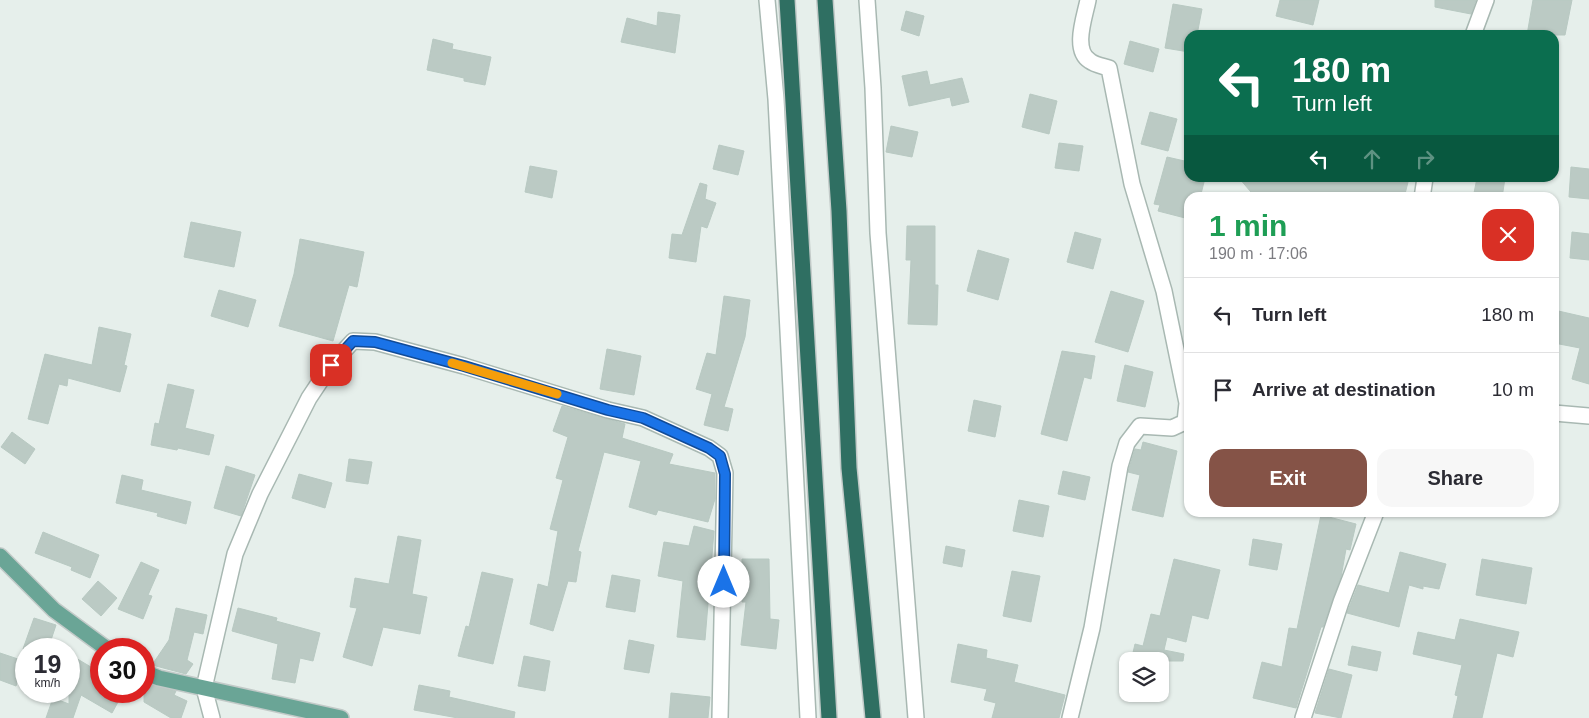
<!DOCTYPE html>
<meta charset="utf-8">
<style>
body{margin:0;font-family:Arial,sans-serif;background:#f7f7f7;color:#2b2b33;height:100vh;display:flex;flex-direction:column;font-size:19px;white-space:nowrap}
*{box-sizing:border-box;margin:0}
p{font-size:16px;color:#7c7c81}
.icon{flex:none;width:28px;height:28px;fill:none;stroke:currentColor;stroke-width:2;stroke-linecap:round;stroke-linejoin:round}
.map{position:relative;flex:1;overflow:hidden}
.drawer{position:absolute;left:1184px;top:192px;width:375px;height:325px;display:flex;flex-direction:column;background:#fff;border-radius:15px;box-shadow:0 1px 4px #0004}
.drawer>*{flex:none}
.hud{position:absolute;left:1184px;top:30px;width:375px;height:152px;border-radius:15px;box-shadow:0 1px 4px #0004;background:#0b6e4f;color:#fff;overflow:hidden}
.controls{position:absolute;left:1119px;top:652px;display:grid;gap:10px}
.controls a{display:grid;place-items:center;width:50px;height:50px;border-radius:10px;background:#fff;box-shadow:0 1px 4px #0004;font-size:25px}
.speed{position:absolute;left:15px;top:638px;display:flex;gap:10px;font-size:25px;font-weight:700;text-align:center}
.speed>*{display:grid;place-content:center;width:65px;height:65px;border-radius:50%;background:#fff;box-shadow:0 1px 4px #0004;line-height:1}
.speed small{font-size:12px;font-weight:400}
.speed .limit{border:8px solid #d22;background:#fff;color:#111}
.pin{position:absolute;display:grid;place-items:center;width:42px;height:42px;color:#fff;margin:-21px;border-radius:10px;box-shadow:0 2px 8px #0006}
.me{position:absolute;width:55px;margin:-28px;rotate:0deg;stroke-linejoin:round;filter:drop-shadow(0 0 4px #0008)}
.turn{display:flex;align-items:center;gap:18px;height:105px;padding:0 25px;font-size:22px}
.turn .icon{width:65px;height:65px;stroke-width:2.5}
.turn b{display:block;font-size:35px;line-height:42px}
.lanes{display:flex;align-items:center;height:48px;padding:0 25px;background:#0003;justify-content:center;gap:25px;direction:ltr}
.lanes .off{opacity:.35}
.round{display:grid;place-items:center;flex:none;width:52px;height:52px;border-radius:15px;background:#f7f7f7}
.headline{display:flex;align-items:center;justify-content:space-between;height:85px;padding:0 25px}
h1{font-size:30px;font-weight:700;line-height:38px;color:#1e9e55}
.button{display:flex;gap:10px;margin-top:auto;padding:10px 25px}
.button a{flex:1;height:58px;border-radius:15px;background:#855347;color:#fff;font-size:20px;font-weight:700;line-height:58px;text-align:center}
.button a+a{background:#f7f7f7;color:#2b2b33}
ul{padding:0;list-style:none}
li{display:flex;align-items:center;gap:15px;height:75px;padding:0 25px;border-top:1px solid #e1e1e2}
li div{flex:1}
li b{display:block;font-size:19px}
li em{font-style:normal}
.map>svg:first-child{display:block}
.building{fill:#bbcac4;stroke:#b8c9c2}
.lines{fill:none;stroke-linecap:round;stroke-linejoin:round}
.minor-casing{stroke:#a8b8b2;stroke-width:18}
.major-casing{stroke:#c2cac8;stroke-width:18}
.highway-casing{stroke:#c2cac8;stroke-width:18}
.minor{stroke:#fff;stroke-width:15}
.major{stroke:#6aa596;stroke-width:15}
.highway{stroke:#2f6f62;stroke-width:15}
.route-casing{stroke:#114b97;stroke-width:12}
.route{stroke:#1a73e8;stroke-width:9}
.slow{stroke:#f59e0b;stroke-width:9}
</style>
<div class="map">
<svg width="1589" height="718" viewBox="0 0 1589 718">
<rect width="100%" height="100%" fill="#e6efeb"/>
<path class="building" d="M1280 0H1319L1313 25 1276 16Z
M1435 0H1476L1471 14 1435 7Z
M1533 0H1572L1565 35H1527Z
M1173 4 1202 9 1197 35H1189V52L1165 48Z
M906 11 924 16 919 36 901 30Z
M658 12 680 15 675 53 621 42 627 18 657 26Z
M433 39 453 44 452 49 491 57 485 85 464 81V78L427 70Z
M1130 41 1159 49 1153 72 1124 64Z
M927 71 930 85 962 78 969 102 952 106 950 97 909 106 902 76Z
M1030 94 1057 101 1049 134 1022 127Z
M1150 112 1177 119 1168 151 1141 144Z
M891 126 918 132 912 157 886 152Z
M1059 143 1083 146 1079 171 1055 168Z
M719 145 744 151 738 175 713 169Z
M1167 157 1189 162V178H1205L1200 198H1189V219L1158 211 1160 205 1154 204Z
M530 166 557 171 552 198 525 192Z
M1571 167 1589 169V199L1569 197Z
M1239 178H1409L1404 198H1256Z
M1477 178H1505L1502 198H1473Z
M700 183 707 185 705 199 716 203 707 228 701 226 696 262 669 258 672 234 682 235Z
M191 222 241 232 234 267 184 257Z
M907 226H935V285H938L937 325 908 324 911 260H906Z
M1075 232 1101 239 1093 269 1067 262Z
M1572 232 1589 234V260L1570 258Z
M300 239 364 252 357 287 349 285 333 341 279 326 294 274Z
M978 250 1009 259 998 300 967 291Z
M219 290 256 300 248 327 211 316Z
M1111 291 1144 301 1128 352 1095 342Z
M724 296 750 300 745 337 724 407 733 409 728 431 704 425 712 394 696 389 707 353 716 355Z
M1554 310 1589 318V384L1572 379 1580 348 1554 343Z
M99 327 131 334 124 365 127 366 120 392 68 378 67 386 59 384 48 424 28 419 45 354 92 365Z
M607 349 641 356 634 395 600 389Z
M1062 351 1095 356 1091 379 1084 377 1067 441 1041 434Z
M1125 365 1153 372 1145 407 1117 401Z
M168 384 194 390 185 428 214 435 209 455 178 448 177 450 151 445 155 423 159 424Z
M974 400 1001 406 995 437 968 431Z
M562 406 625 424 622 438 673 454 669 464 715 473V499L708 522 658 510 656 515 629 507 641 461 604 452 578 551 581 552 576 582 568 581 553 631 530 624 538 584 548 587 558 531 550 529 563 480 556 478 568 437 553 431Z
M12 432 35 449 25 464 1 447Z
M1143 442 1177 451 1163 517 1132 510 1140 475 1128 472 1135 449 1141 450Z
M349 459 372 462 368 484 346 481Z
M226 466 255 475 241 516 214 508Z
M1063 471 1090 477 1085 500 1058 494Z
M299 474 332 483 325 508 292 498Z
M122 475 143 480 141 490 191 502 186 524 157 516 158 513 116 503Z
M1019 500 1049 506 1043 537 1013 531Z
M1321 515 1356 524 1350 550 1346 549 1341 577 1323 627H1321L1296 708 1253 698 1262 662 1282 667 1289 628 1297 629Z
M694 526 714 531 705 640 677 637 683 581 658 576 664 542 689 546Z
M43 532 99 555 90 578 71 570 72 567 35 553Z
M398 536 421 540 412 594 427 597 420 634 383 627 372 666 343 657 357 608 350 607 355 578 389 584Z
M1253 539 1282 544 1277 570 1249 565Z
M946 546 965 550 962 567 943 563Z
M1400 552 1446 564 1439 589 1423 586V589L1409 585 1399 627 1347 613 1358 585 1389 593Z
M742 559H769L770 619 779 620 776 649 741 645 746 602H742Z
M1174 559 1220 570 1208 619 1192 615 1186 642 1167 637 1164 650 1184 654 1183 661H1131L1135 644 1143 646 1151 614 1160 616Z
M1482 559 1532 568 1526 604 1476 595Z
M141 562 159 570 148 595 152 596 143 619 118 609Z
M1012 571 1040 576 1031 622 1003 616Z
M482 572 513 579 493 664 458 656 466 626 469 627Z
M612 575 640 580 635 612 606 607Z
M98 581 117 598 101 616 82 599Z
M176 608 207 615 203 634 194 632 187 660 193 664 186 674 152 665 169 640Z
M238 608 277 618 276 621 320 633 313 661 300 658 295 683 272 679 278 644 232 631Z
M34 618 56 625 48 649H23Z
M1460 619 1519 632 1513 657 1497 653 1482 718H1453L1458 696 1455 695 1462 665 1413 654 1418 632 1455 640Z
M629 640 654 645 649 673 624 669Z
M958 644 987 650 986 658 1018 665 1014 682 1065 695 1059 718H992L996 703 984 700 987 689 951 682Z
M1352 646 1381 652 1377 671 1348 665Z
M0 653 24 661 16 686 0 680Z
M69 654 101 673V691H124L112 713 81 695 73 718H46L53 698 69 704Z
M524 656 550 661 545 691 518 686Z
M1329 669 1352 675 1341 718 1315 713Z
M144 682 176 691 174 695 187 701 181 718H171L144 702Z
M419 685 450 691 449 697 515 712 514 718H458L414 710Z
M671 693 710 697 708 718H669Z"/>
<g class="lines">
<defs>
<path id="minor" d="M767 0 776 99 808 718
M867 0 873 88 878 233 916 718
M1088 0C1085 16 1072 50 1090 61 1095 65 1103 66 1109 68L1132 184 1164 291 1187 403 1185 422
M1473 35 1486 0
M1422 198 1425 178
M1554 413 1589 416
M212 718 204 688 235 554 260 494 309 398 331 365 353 341 375 342 464 366 608 410 643 418 709 448 720 456 725 473 720 718
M1070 718 1092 628 1120 466 1127 443 1140 426 1172 428 1185 422 1189 423
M1303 718 1341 602 1376 512"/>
<path id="major" d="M0 556 54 610 107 649
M144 672 159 678 341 718"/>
<path id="highway" d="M787 0 829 718
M825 0 839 211 849 468 873 718"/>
</defs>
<use href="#minor" class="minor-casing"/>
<use href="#major" class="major-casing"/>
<use href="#highway" class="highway-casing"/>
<use href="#minor" class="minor"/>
<use href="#major" class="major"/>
<use href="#highway" class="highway"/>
</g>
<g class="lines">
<defs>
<path id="route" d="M331 365 353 341 375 342 464 366 608 410 643 418 709 448 720 456 725 474 724 582"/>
</defs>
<use href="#route" class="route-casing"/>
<use href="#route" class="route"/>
<path class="slow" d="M452 363 557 394"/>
</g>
</svg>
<div class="controls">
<a><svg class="icon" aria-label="layers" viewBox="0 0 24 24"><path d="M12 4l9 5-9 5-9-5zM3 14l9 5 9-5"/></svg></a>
</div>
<div class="speed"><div>19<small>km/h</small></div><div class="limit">30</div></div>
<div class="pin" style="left:331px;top:365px;background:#d93025"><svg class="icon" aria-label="arrive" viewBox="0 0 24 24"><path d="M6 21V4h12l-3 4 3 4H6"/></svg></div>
<svg class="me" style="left:724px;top:582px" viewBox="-20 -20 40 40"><circle r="19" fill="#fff"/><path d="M0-13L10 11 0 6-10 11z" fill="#1a73e8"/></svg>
<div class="hud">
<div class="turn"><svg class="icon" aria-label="left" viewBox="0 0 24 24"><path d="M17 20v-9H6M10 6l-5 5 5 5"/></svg><div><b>180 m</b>Turn left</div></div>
<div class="lanes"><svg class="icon" aria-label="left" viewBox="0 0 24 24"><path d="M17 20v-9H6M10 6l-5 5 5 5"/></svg><svg class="icon off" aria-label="ahead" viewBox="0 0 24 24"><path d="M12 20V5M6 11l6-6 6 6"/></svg><svg class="icon off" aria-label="right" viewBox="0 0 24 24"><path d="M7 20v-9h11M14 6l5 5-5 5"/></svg></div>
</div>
<section class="drawer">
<div class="headline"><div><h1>1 min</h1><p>190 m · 17:06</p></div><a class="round" style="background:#d93025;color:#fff"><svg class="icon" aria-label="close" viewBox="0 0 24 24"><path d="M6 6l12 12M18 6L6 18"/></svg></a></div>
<ul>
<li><svg class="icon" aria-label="left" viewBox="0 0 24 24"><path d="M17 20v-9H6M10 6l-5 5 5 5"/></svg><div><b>Turn left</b></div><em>180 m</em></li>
<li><svg class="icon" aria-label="arrive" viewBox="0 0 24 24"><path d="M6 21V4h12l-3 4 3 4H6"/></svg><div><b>Arrive at destination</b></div><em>10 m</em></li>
</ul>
<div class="button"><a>Exit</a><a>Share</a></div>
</section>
</div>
